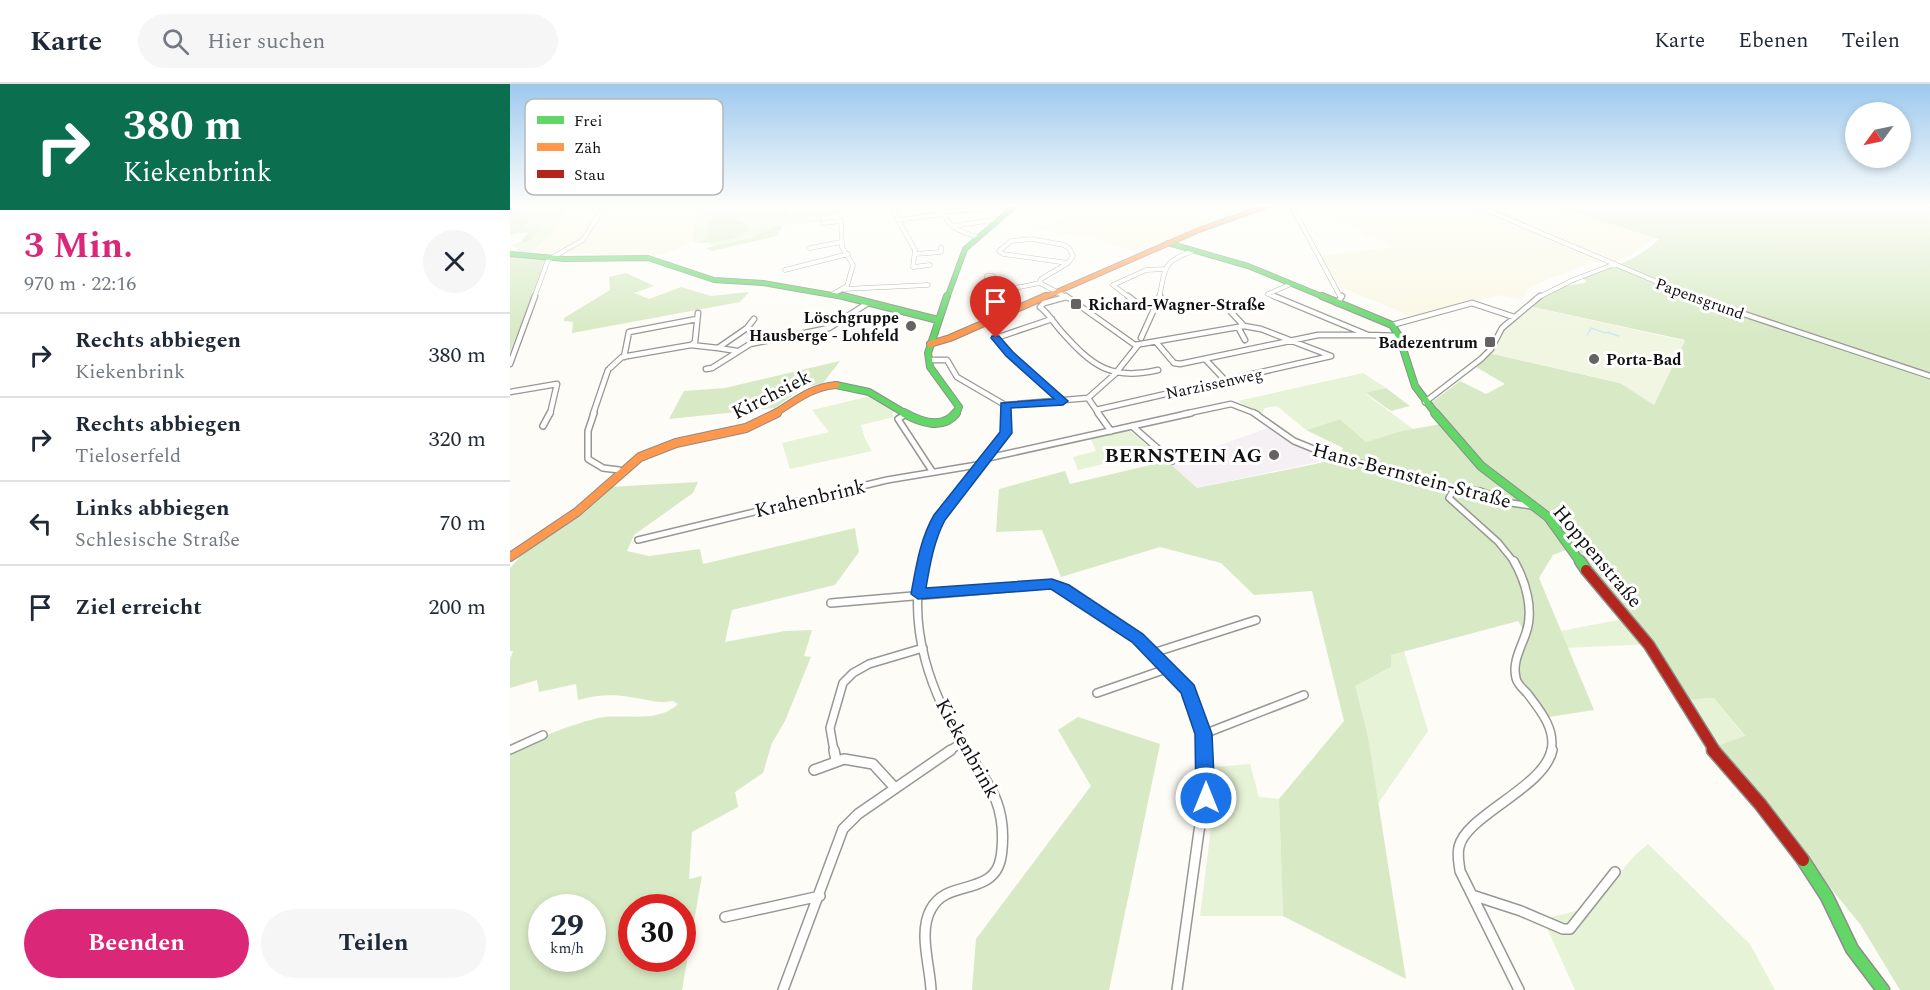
<!DOCTYPE html>
<html lang="de">
<meta charset="utf-8">
<style>
body{margin:0;font-family:Spectral,serif;background:#f6f6f7;color:#1f2937;height:100vh;display:flex;flex-direction:column;font-size:22px;white-space:nowrap}
*{box-sizing:border-box;margin:0}
p{font-size:20px;color:#747a83}
.icon{flex:none;width:33px;height:33px;fill:none;stroke:currentColor;stroke-width:2;stroke-linecap:round;stroke-linejoin:round}
.map{position:relative;flex:1;overflow:hidden}
.drawer{display:flex;flex-direction:column;background:#fff;width:510px}
.drawer>*{flex:none}
.banner{background:#0b6e4f;color:#fff;overflow:hidden}
.needle{width:39px;rotate:237deg}
.tools{position:absolute;left:1335px;top:18px;display:grid;gap:12px}
.tools a{display:grid;place-items:center;width:66px;height:66px;border-radius:50%;background:#fff;box-shadow:0 3px 9px #0003;font-size:30px}
.speed{position:absolute;left:18px;top:810px;display:flex;gap:12px;font-size:30px;font-weight:700;text-align:center}
.speed>*{display:grid;place-content:center;width:78px;height:78px;border-radius:50%;background:#fff;box-shadow:0 3px 9px #0003;line-height:1}
.speed small{font-size:15px;font-weight:400}
.speed .limit{border:9px solid #d22;background:#fff;color:#111}
.pin{position:absolute;display:grid;place-items:center;width:51px;height:51px;color:#fff;margin:-62px -26px;border-radius:50% 50% 50% 0;rotate:-45deg;box-shadow:0 0 6px #0007}
.pin .icon{rotate:45deg}
.me{position:absolute;width:66px;margin:-33px;rotate:0deg;stroke-linejoin:round;filter:drop-shadow(0 0 4px #0008)}
.turn{display:flex;align-items:center;gap:21px;height:126px;padding:0 24px;font-size:27px}
.turn .icon{width:78px;height:78px;stroke-width:2.5}
.turn b{display:block;font-size:42px;line-height:51px}
.round{display:grid;place-items:center;flex:none;width:63px;height:63px;border-radius:32px;background:#f6f6f7}
.head{display:flex;align-items:center;justify-content:space-between;height:102px;padding:0 24px}
h1{font-size:36px;font-weight:700;line-height:45px;color:#db2777}
.action{display:flex;gap:12px;margin-top:auto;padding:12px 24px}
.action a{flex:1;height:69px;border-radius:36px;background:#db2777;color:#fff;font-size:24px;font-weight:700;line-height:69px;text-align:center}
.action a+a{background:#f6f6f7;color:#1f2937}
ul{padding:0;list-style:none}
li{display:flex;align-items:center;gap:18px;height:84px;padding:0 24px;border-top:2px solid #e0e1e3}
li div{flex:1}
li b{display:block;font-size:22px}
li em{font-style:normal}
header{display:flex;align-items:center;gap:36px;box-sizing:border-box;height:84px;padding:0 30px;background:#fff;border-bottom:2px solid #e0e1e3}
header strong{font-size:28px}
nav{display:flex;gap:33px;margin-inline-start:auto;font-size:21px}
.search{width:420px;height:54px;background:#f6f6f7;display:flex;align-items:center;gap:15px;box-sizing:border-box;padding:0 21px;border-radius:33px;color:#747a83;font-size:22px}
main{display:flex;flex:1;min-height:0}
.map>svg:first-child{display:block}
.industrial{fill:#f5f0f3}
.farmland{fill:#f9f7e4}
.green{fill:#e7f3d7}
.forest{fill:#d8eac5;fill-rule:evenodd}
.pitch{fill:#f0f6e1}
.lines{fill:none;stroke-linecap:round;stroke-linejoin:round}
.stream{stroke:#cde8f7;stroke-width:1.5}
.street-far4-casing{stroke:#979795;stroke-width:5}
.street-far3-casing{stroke:#979795;stroke-width:7}
.street-far2-casing{stroke:#979795;stroke-width:8}
.street-far1-casing{stroke:#979795;stroke-width:10}
.street-casing{stroke:#979795;stroke-width:12}
.fast-far4-casing{stroke:#8e8d8b;stroke-width:6}
.fast-far3-casing{stroke:#8e8d8b;stroke-width:8}
.fast-far2-casing{stroke:#8e8d8b;stroke-width:10}
.fast-far1-casing{stroke:#8e8d8b;stroke-width:13}
.fast-casing{stroke:#8e8d8b;stroke-width:15}
.slow-far2-casing{stroke:#8e8d8b;stroke-width:6}
.slow-far1-casing{stroke:#8e8d8b;stroke-width:8}
.slow-casing{stroke:#8e8d8b;stroke-width:10}
.jam-far1-casing{stroke:#8e8d8b;stroke-width:13}
.jam-casing{stroke:#8e8d8b;stroke-width:15}
.street-far4{stroke:#fffffe;stroke-width:4}
.street-far3{stroke:#fffffe;stroke-width:4.5}
.street-far2{stroke:#fffffe;stroke-width:5}
.street-far1{stroke:#fffffe;stroke-width:7}
.street{stroke:#fffffe;stroke-width:9}
.fast-far4{stroke:#63d668;stroke-width:4.5}
.fast-far3{stroke:#63d668;stroke-width:6}
.fast-far2{stroke:#63d668;stroke-width:8}
.fast-far1{stroke:#63d668;stroke-width:10}
.fast{stroke:#63d668;stroke-width:12}
.slow-far2{stroke:#ff974d;stroke-width:4.5}
.slow-far1{stroke:#ff974d;stroke-width:6}
.slow{stroke:#ff974d;stroke-width:8}
.jam-far1{stroke:#b3261e;stroke-width:10}
.jam{stroke:#b3261e;stroke-width:12}
.route{fill:#1a73e8;stroke:#114b97;stroke-width:1.5}
.poi-dot{fill:#646362;stroke:#fff;stroke-width:2}
.labels{text-anchor:middle;stroke-width:6;stroke-linejoin:round;paint-order:stroke}
.far-street-label{font-size:16px;fill:#111;stroke:#fff}
.far-poi-label{font-size:16px;font-weight:bold;fill:#111;stroke:#fff;text-anchor:start}
.street-label{font-size:20px;fill:#111;stroke:#fff}
.poi-label{font-size:20px;font-weight:bold;fill:#111;stroke:#fff;text-anchor:end}
.key{fill:#fff;stroke:#b8b8b8;stroke-width:1.5}
.key-label{font-size:16px;fill:#111}
</style>
<header>
<strong>Karte</strong>
<div class="search"><svg class="icon" aria-label="search" viewBox="0 0 24 24"><circle cx="10" cy="10" r="6"/><path d="M15 15l6 6"/></svg>Hier suchen</div>
<nav><a>Karte</a><a>Ebenen</a><a>Teilen</a></nav>
</header>
<main>
<section class="drawer">
<div class="banner">
<div class="turn"><svg class="icon" aria-label="right" viewBox="0 0 24 24"><path d="M7 20v-9h11M14 6l5 5-5 5"/></svg><div><b>380 m</b>Kiekenbrink</div></div>
</div>
<div class="head"><div><h1>3 Min.</h1><p>970 m · 22:16</p></div><a class="round"><svg class="icon" aria-label="close" viewBox="0 0 24 24"><path d="M6 6l12 12M18 6L6 18"/></svg></a></div>
<ul>
<li><svg class="icon" aria-label="right" viewBox="0 0 24 24"><path d="M7 20v-9h11M14 6l5 5-5 5"/></svg><div><b>Rechts abbiegen</b><p>Kiekenbrink</p></div><em>380 m</em></li>
<li><svg class="icon" aria-label="right" viewBox="0 0 24 24"><path d="M7 20v-9h11M14 6l5 5-5 5"/></svg><div><b>Rechts abbiegen</b><p>Tieloserfeld</p></div><em>320 m</em></li>
<li><svg class="icon" aria-label="left" viewBox="0 0 24 24"><path d="M17 20v-9H6M10 6l-5 5 5 5"/></svg><div><b>Links abbiegen</b><p>Schlesische Straße</p></div><em>70 m</em></li>
<li><svg class="icon" aria-label="arrive" viewBox="0 0 24 24"><path d="M6 21V4h12l-3 4 3 4H6"/></svg><div><b>Ziel erreicht</b></div><em>200 m</em></li>
</ul>
<div class="action"><a>Beenden</a><a>Teilen</a></div>
</section>
<div class="map">
<svg width="1420" height="906" viewBox="0 0 1420 906">
<rect width="100%" height="100%" fill="#fdfcf7"/>
<path class="industrial" d="M761 343 778 355 826 374 687 404 659 379Z"/>
<path class="farmland" d="M58 121H93L70 156 61 163 40 172 20 170 43 148Z
M97 121H214L186 134 183 157 153 171 88 173 91 170 52 169 74 158Z
M280 121H370L276 130Z
M535 121H754L709 135 630 169 581 154 524 145 556 135Z
M810 121H962L1094 177 1081 179 1038 195 1015 207 1017 209 1014 213 1009 215 990 211 901 232 827 202 811 172 882 163 866 153H860Z
M967 121H1039L1145 153 1121 171 1104 178Z"/>
<path class="green" d="M33 121H58L43 148 20 170 10 168 3 161 18 158 29 146 14 145Z
M214 121H223C209 128 197 139 197 155L186 159 183 157 186 134Z
M331 125 330 130 311 132 312 138C297 140 278 138 264 143 245 149 217 172 197 158 210 156 226 156 237 146L227 132 272 131Z
M853 289 876 304 856 310 903 345 856 358 830 335 796 346 767 322 755 324 751 332 728 317Z
M361 312 386 326 382 330 384 333 351 341 355 355 362 367 280 385 272 359 319 348 302 326Z
M618 345 645 368 568 386 563 373 586 367 580 353Z
M1119 534 1141 560 1057 564 1050 547Z
M894 567 918 647 867 721 858 653 844 602 881 583V571Z
M1204 614 1235 653 1205 663 1174 616Z
M740 680 749 713 769 715 773 832H690L705 711V683Z
M1138 760 1240 860 1265 906H1065L1033 835 1082 823 1124 772Z"/>
<path class="forest" d="M0 121H33L14 144 30 145 18 158 3 161 11 158 18 148 0 151Z
M223 121H280L276 130 272 131 227 132 228 136 238 141 237 146C224 158 202 158 186 159L197 155 199 136Z
M1039 121H1420V906H1390L1350 840 1205 663 1235 652 1204 614 1174 616 1063 463 1043 471 1029 494 1084 626 1039 633 1010 599 1009 558 1013 545 1008 537 881 571V583L845 602 858 653 896 895 773 832 769 715 834 637 802 507 744 511 711 479 650 463 551 493 532 446 486 448 489 405 555 387 560 400 657 377 687 404 810 379 828 373 833 364 796 346 830 335 856 358 892 347 936 339 922 318 950 297 976 310 995 300 966 283 979 269 1110 299 1175 256 1018 222 1055 202 1075 199 1076 197 1072 194C1099 185 1128 176 1149 155Z
M265 142H272L267 152 202 167 196 164 239 155Z
M4 167 37 175 0 268V168Z
M116 189 144 202 124 209 139 215 171 203 201 212 239 208 230 218 62 249 63 238 54 237V234L100 206 99 193Z
M330 277 313 299 292 304 265 324 159 335 174 307 215 304Z
M876 304 900 322 881 327 856 309Z
M188 398 183 409 124 451 117 467 139 472 190 465 193 480 345 444 349 468 325 501 222 526 215 558 275 547 302 546 294 572 301 573 275 637 262 659 253 689 225 708 228 723 182 748 179 795 192 792 172 906H0V666C28 655 58 641 88 634 113 629 148 640 168 620L163 617C147 620 136 615 120 613 102 610 86 611 68 616L66 600 29 608 27 596 0 604V575L3 567H0V484L15 467 70 431 99 403ZM32 824H82V874H32ZM122 824H172V874H122Z
M568 633 650 660 599 906H462L466 855 581 702 548 646Z"/>
<path class="pitch" d="M1018 222 1175 257 1144 321 1110 299 979 269 988 253Z"/>
<g class="lines">
<path class="stream" d="M1099 249 1109 252
M1077 251 1081 244 1095 249 1099 248"/>
<defs>
<path id="street-far4" d="M430 121C435 141 449 148 468 153
M781 121 831 214
M965 121 1185 214
M383 123 388 136 432 130
M431 128 470 125 469 121
M388 136 405 166 403 183 420 181
M313 139 331 137 332 163 343 181 337 202 323 210
M442 142 490 135
M522 155 554 161 559 164 563 172 558 179 493 170 489 167 501 157Z
M300 164 331 158
M405 170 431 168V163
M275 186 338 170
M477 196V192H483L474 199C490 210 512 202 530 199
M334 205 418 201
M24 214 38 176 73 156 95 121
M553 214 556 213
M558 214 530 199 531 195 558 179
M620 214 603 201 636 186 656 185
M649 214C656 184 651 178 683 167
M767 214 758 210 781 200
M1027 214 1063 196 1105 180"/>
<path id="street-far3" d="M556 212 625 261 734 242 751 245 821 272
M618 212 627 219 646 223
M764 212 858 251 889 252
M1180 212 1420 292
M556 213 534 219 530 223C539 230 544 239 551 247 582 282 601 297 648 286
M827 219 832 212
M721 228 734 242
M542 235 486 254 499 270 553 317
M882 241 962 219 1004 233
M728 243 735 256
M631 254 650 212
M646 258 664 279 670 280 808 251H858
M181 261 185 258 188 229
M227 267 208 264 237 244 244 235
M114 273 119 248 187 235
M419 276H437L447 293 495 321V330
M696 276 714 295
M0 280 25 212
M100 284 112 273 181 261 208 264
M196 285 202 284 240 260 319 244 358 219
M0 308 47 300 40 330
M578 314 589 330
M915 318 971 275 981 265 992 244 1030 212
M495 321 578 314 605 290 628 261
M586 326 821 272
M83 330 98 286
M674 330 721 320 747 330"/>
<path id="street-far2" d="M84 329 78 347V375L93 384 109 386
M588 329 601 347
M744 329 784 357 811 368 944 405 970 407 1001 419 1022 422
M396 330 388 335 422 387
M33 342 40 329
M622 342 662 377
M478 374 681 329
M944 405 939 414 988 458 1005 479
M128 456 377 396 473 380
M413 479 429 434 496 349 495 329"/>
<path id="street-far1" d="M413 477C396 543 421 611 457 667
M1004 477C1016 498 1024 526 1016 549 1011 564 1002 578 1006 594 1007 600 1013 605 1017 609 1030 626 1046 645 1041 667
M321 519 542 500 554 504 628 554 678 606 694 650 695 667
M643 569 746 536
M587 609 659 584
M694 650 794 611
M0 666 33 651
M324 667 320 644 333 599 343 589 359 580 413 564
M439 667 451 659"/>
<path id="street" d="M324 666 326 676
M304 686 334 675 363 680 385 704
M962 811 1011 827 1053 845H1060L1105 788
M215 833 310 812
M273 906 333 745 348 730 441 666
M421 906C420 881 408 848 421 825 433 803 457 807 476 796 488 789 491 778 492 765 496 720 479 701 456 666
M667 906 689 747 696 714 694 666
M1009 906 950 787C949 779 947 771 949 763 956 731 1034 704 1042 666"/>
<path id="fast-far4" d="M658 159 738 182 816 214
M0 170 55 175 138 174 204 196 253 199 339 214
M437 214 455 165 506 121"/>
<path id="fast-far3" d="M333 212 428 236
M437 212 418 269 420 283 449 323 446 330
M812 212 882 241 889 252 905 302 926 330
M326 301 359 308 396 330"/>
<path id="fast-far2" d="M394 329C410 338 433 346 446 329
M925 329 971 382 1038 433 1071 479"/>
<path id="fast-far1" d="M1070 477 1076 486"/>
<path id="fast" d="M1293 776 1317 813 1342 865 1373 906"/>
<path id="slow-far2" d="M533 214 689 146 759 121"/>
<path id="slow-far1" d="M420 260 440 254 536 212
M264 330C285 317 301 303 326 301"/>
<path id="slow" d="M0 473 67 428 130 373 166 359 236 344 267 329"/>
<path id="jam-far1" d="M1076 486 1139 561 1205 667"/>
<path id="jam" d="M1203 666 1250 720 1293 776"/>
</defs>
<use href="#street-far4" class="street-far4-casing"/>
<use href="#street-far3" class="street-far3-casing"/>
<use href="#street-far2" class="street-far2-casing"/>
<use href="#street-far1" class="street-far1-casing"/>
<use href="#street" class="street-casing"/>
<use href="#fast-far4" class="fast-far4-casing"/>
<use href="#fast-far3" class="fast-far3-casing"/>
<use href="#fast-far2" class="fast-far2-casing"/>
<use href="#fast-far1" class="fast-far1-casing"/>
<use href="#fast" class="fast-casing"/>
<use href="#slow-far2" class="slow-far2-casing"/>
<use href="#slow-far1" class="slow-far1-casing"/>
<use href="#slow" class="slow-casing"/>
<use href="#jam-far1" class="jam-far1-casing"/>
<use href="#jam" class="jam-casing"/>
<use href="#street-far4" class="street-far4"/>
<use href="#street-far3" class="street-far3"/>
<use href="#street-far2" class="street-far2"/>
<use href="#street-far1" class="street-far1"/>
<use href="#street" class="street"/>
<use href="#fast-far4" class="fast-far4"/>
<use href="#fast-far3" class="fast-far3"/>
<use href="#fast-far2" class="fast-far2"/>
<use href="#fast-far1" class="fast-far1"/>
<use href="#fast" class="fast"/>
<use href="#slow-far2" class="slow-far2"/>
<use href="#slow-far1" class="slow-far1"/>
<use href="#slow" class="slow"/>
<use href="#jam-far1" class="jam-far1"/>
<use href="#jam" class="jam"/>
</g>
<linearGradient id="sky" x2="0" y2="1"><stop stop-color="#9dc9ee"/><stop offset="0.49" stop-color="#fefefb"/><stop offset="1" stop-color="#fefefb" stop-opacity="0"/></linearGradient>
<rect width="1420" height="248" fill="url(#sky)"/>
<path class="route" d="M482 252H489L503 268 558 317 553 321 501 324 502 349 435 436C424 457 420 480 416 504L542 495 559 501 633 550 684 601 702 650 705 714 703 720 696 722 689 720 686 714 685 650 671 609 622 558 541 505 408 515 401 510C406 483 410 455 424 431L490 348 491 319 544 315 496 272 481 254Z"/>
<g class="poi-dot">
<rect x="560" y="214" width="12" height="12" rx="3"/>
<circle cx="401" cy="242" r="6"/>
<rect x="974" y="252" width="12" height="12" rx="3"/>
<circle cx="1084" cy="275" r="6"/>
<circle cx="764" cy="371" r="6"/>
</g>
<g class="labels">
<g class="far-street-label">
<text transform="translate(1190 214) rotate(20)" y="6">Papensgrund</text>
<text transform="translate(704 299) rotate(-12)" y="6">Narzissenweg</text>
</g>
<g class="far-poi-label">
<text x="578" y="226">Richard-Wagner-Straße</text>
<text x="389" y="239" text-anchor="end">Löschgruppe<tspan x="389" dy="18">Hausberge - Lohfeld</tspan></text>
<text x="968" y="264" text-anchor="end">Badezentrum</text>
<text x="1096" y="281">Porta-Bad</text>
</g>
<g class="street-label">
<text transform="translate(261 310) rotate(-27)" y="7">Kirchsiek</text>
<text transform="translate(902 391) rotate(15)" y="7">Hans-Bernstein-Straße</text>
<text transform="translate(300 414) rotate(-13)" y="7">Krahenbrink</text>
<text transform="translate(1088 472) rotate(50)" y="7">Hoppenstraße</text>
<text transform="translate(458 664) rotate(61)" y="7">Kiekenbrink</text>
</g>
<g class="poi-label">
<text x="752" y="378">BERNSTEIN AG</text>
</g>
</g>
<rect x="15" y="15" width="198" height="96" rx="9" class="key"/>
<rect x="27" y="32" width="27" height="8" fill="#63d668"/>
<rect x="27" y="59" width="27" height="8" fill="#ff974d"/>
<rect x="27" y="86" width="27" height="8" fill="#b3261e"/>
<g class="key-label">
<text x="64" y="42">Frei</text>
<text x="64" y="69">Zäh</text>
<text x="64" y="96">Stau</text>
</g>
</svg>
<div class="tools">
<a><svg class="needle" viewBox="-14 -14 28 28"><path d="M0-13l5 13h-10z" fill="#e53935"/><path d="M0 13l5-13h-10z" fill="#747a83"/></svg></a>
</div>
<div class="speed"><div>29<small>km/h</small></div><div class="limit">30</div></div>
<div class="pin" style="left:486px;top:254px;background:#d93025"><svg class="icon" aria-label="arrive" viewBox="0 0 24 24"><path d="M6 21V4h12l-3 4 3 4H6"/></svg></div>
<svg class="me" style="left:696px;top:714px" viewBox="-20 -20 40 40"><circle r="17" fill="#1a73e8" stroke="#fff" stroke-width="3"/><path d="M0-11L8 9 0 5-8 9z" fill="#fff"/></svg>
</div>
</main>
